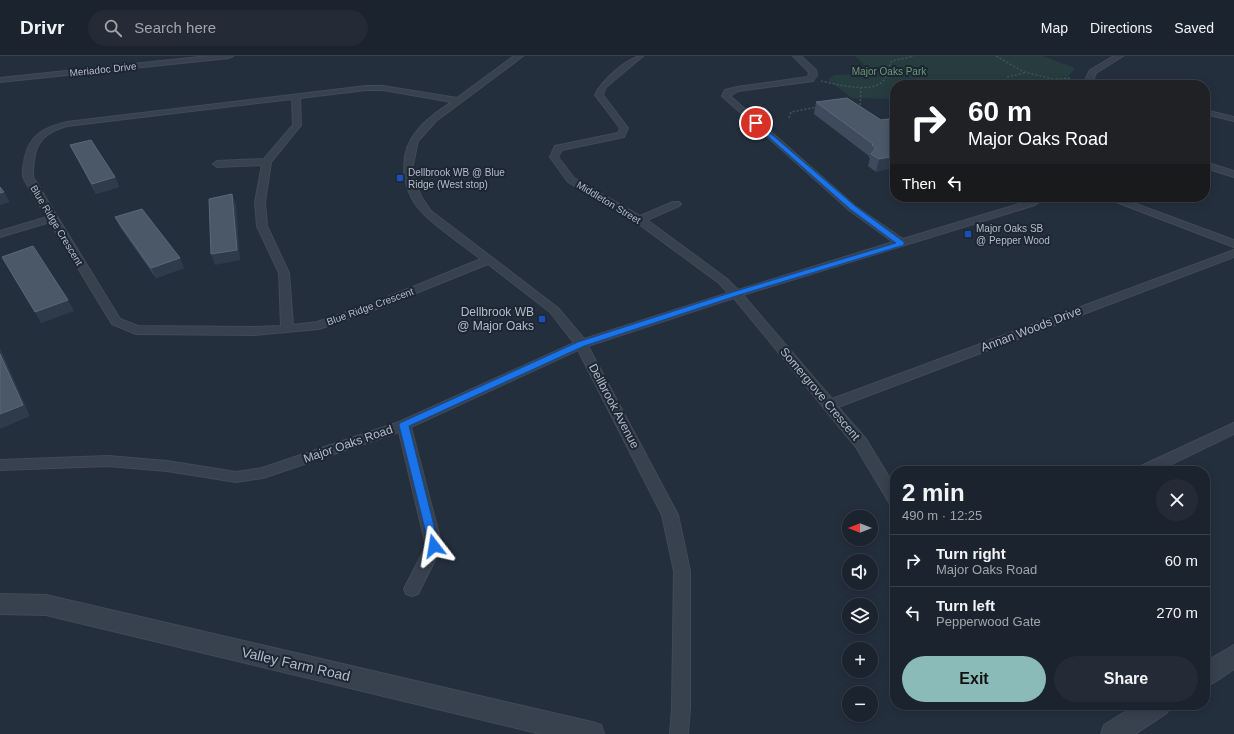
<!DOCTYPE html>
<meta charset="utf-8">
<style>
body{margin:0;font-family:Helvetica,sans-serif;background:#242b36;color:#f1f3f6;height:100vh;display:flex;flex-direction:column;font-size:15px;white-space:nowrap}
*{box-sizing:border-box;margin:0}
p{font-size:13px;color:#a0a4aa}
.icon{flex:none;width:22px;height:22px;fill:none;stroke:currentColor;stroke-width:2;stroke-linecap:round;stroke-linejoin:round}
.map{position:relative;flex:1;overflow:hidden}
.drawer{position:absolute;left:890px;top:410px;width:320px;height:244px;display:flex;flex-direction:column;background:#1b232e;border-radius:16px;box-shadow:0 2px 10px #0003,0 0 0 1px #39404a}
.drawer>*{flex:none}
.hud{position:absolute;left:890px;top:24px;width:320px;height:122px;border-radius:16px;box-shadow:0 2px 10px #0003,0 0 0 1px #39404a;background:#202124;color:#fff;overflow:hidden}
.needle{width:26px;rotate:270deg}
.fabs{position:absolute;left:842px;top:454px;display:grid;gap:8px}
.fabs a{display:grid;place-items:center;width:36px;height:36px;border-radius:50%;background:#1b232e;box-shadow:0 2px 10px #0003,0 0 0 1px #39404a;font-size:20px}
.pin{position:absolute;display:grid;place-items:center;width:34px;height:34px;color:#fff;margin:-17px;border:2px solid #fff;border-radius:50%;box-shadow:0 1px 4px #0007}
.me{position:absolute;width:44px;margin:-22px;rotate:346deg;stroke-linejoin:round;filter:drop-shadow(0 0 3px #0008)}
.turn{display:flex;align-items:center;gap:14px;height:84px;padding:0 12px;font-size:18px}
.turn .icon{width:52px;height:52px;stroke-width:2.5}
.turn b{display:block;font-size:28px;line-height:34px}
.then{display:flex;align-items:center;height:38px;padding:0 12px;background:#0003;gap:8px;font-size:15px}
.round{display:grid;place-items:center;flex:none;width:42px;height:42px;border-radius:21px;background:#242b36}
.headline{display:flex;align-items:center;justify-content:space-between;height:68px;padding:0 12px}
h1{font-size:24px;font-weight:800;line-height:30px}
.action{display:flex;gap:8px;margin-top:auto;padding:8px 12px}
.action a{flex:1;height:46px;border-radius:24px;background:#8bbbb9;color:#111;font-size:16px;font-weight:800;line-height:46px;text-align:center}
.action a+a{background:#242b36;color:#f1f3f6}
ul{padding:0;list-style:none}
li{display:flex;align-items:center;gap:12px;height:52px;padding:0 12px;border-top:1px solid #39404a}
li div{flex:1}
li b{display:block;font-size:15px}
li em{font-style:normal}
header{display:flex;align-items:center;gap:24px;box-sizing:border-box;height:56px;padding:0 20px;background:#1b232e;border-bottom:1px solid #39404a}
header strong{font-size:19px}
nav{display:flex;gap:22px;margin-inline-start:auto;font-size:14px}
.search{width:280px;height:36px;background:#242b36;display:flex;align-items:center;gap:10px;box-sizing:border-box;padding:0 14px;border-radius:22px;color:#a0a4aa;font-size:15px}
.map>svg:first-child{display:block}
.green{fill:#263c3f}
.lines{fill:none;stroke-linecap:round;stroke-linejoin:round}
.minor-casing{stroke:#414a57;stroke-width:2}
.tertiary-casing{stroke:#414a57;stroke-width:2}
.path{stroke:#3f5557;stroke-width:1.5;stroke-dasharray:2 2;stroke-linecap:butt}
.minor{fill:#38414e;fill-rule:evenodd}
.tertiary{fill:#38414e;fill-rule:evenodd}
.wall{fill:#3f4b5c}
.shaded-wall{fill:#2f3b4b}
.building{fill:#4b5868;stroke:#5c6777}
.route{fill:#1a73e8;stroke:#114b97}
.transit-dot{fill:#1a4fb4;stroke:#1d2633;stroke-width:1.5}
.labels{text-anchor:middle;stroke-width:4;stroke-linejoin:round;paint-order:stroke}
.far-street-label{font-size:10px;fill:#b4bcc9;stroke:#1d2633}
.far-park-label{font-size:10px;fill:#6b9a76;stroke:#1d2633}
.far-poi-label{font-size:10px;fill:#b4bcc9;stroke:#1d2633;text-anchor:start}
.poi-label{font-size:12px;fill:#b4bcc9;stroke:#1d2633;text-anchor:end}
.street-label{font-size:12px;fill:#b4bcc9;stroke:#1d2633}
.near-street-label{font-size:14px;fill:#b4bcc9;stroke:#1d2633}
</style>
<header>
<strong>Drivr</strong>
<div class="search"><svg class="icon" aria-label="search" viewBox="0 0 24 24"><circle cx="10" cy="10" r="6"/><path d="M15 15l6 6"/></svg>Search here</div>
<nav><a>Map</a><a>Directions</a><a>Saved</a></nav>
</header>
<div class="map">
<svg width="1234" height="678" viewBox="0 0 1234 678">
<rect width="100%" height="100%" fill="#242f3e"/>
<path class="green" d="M855 0H1043L1075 12 1069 20 1068 29H895V43L852 42 828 24 834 19 873 18Z"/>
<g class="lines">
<defs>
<path id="minor" d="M209 0H233L229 2 0 26V22Z
M514 0H523L436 65 418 85 412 113 414 125 422 142 431 155 558 252 584 283 728 237 719 227 636 166 568 126 550 101 555 90 618 77 620 72 595 39C601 26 628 0 643 0L606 31 603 39 628 72 624 81 562 94 558 101 574 122 640 160 673 146H679L681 148 679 150 647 164 727 223 738 234 893 186 849 154 722 40 725 34 737 31 808 21 809 16 793 0H801L816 14 817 19 813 25 738 35 730 40 855 150 903 183 1029 145 1035 141H1046L1035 149 743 239 832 343 1234 194V201L838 351 866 383 895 431V450L890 448 856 391 734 242 588 290 678 459 690 515V652L688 678H670L672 652 674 515 662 459 578 294 411 371 442 490 418 538 412 540 406 538 404 533 426 490 399 376 263 422 236 426 167 415 108 410 0 414V404L108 400 167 405 236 416 262 412 399 366 574 287 550 256 488 208 379 252 319 273 254 279 136 278 112 268 50 166 0 181V175L47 161C42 152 25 128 23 120 22 115 24 107 25 101 30 78 46 71 67 66L366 30H383L457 42ZM366 34H383L452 46C440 54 426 63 417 75 396 100 402 138 426 160 443 176 463 189 481 203L371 248 317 266 293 269 289 217 267 170 265 146 271 106 301 69 300 42ZM292 43 293 69 264 103 217 105 213 108 217 111 262 109 255 146 257 170 279 217 281 270 254 271 138 270 120 263 33 121C33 92 38 78 67 70Z
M1114 0H1123L1096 17 1091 29H1083L1090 14Z
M1205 54 1234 61V65L1205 58Z
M1205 106 1234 115V121L1205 112Z
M1103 141H1117L1234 184V191Z
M1234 367V378L1157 415H1137L1139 411Z"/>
<path id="tertiary" d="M0 538 46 539 592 666 601 669 604 678H541L46 559 0 558Z
M1234 589V613L1213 627 1205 630V606Z
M1136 649H1170L1167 657 1135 678H1101L1104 669Z"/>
</defs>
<use href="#minor" class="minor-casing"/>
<use href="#tertiary" class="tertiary-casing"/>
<path class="path" d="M996 0 1024 16 1075 28
M1007 21 1024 17
M1056 23 1072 22
M821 25C835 28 872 38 883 25 887 20 888 11 892 5L914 0
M1057 26 1064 29
M858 51H860L861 31
M789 62 791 56 817 51"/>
<use href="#minor" class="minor"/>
<use href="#tertiary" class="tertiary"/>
</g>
<path class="wall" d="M816 46 881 64 895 62 876 116 868 110 870 102H869V100L814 58Z
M70 89 115 121 119 131 96 138Z
M115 161 184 212 156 222 120 171Z"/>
<path class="shaded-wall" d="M895 100V112L876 116 879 103Z
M115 121 119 131 96 138 92 128Z
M4 136 10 146 0 149V137Z
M232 138 236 149 240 204 215 209 211 198Z
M180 202 184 212 156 222 151 212Z
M68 244 74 255 41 267 35 256Z
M0 292 30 360 0 373Z"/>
<path class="building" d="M847 42 881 64 895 62V100L879 103 871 98 876 92 872 89 873 88 816 46Z
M91 84 115 121 92 128 70 89Z
M0 131 4 136 0 137Z
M232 138 237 194 211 198 209 143Z
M142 153 180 202 151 212 115 161Z
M33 190 68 244 35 256 2 201Z
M0 298 23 349 0 358Z"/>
<path class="route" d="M756 65 855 150 904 186V189L739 239 584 290 409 370 439 490 438 493H430L399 369 400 367 578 286 733 236 896 187 850 153 754 68Z"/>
<g class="transit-dot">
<rect x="396" y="118" width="8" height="8" rx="2"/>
<rect x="964" y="174" width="8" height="8" rx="2"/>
<rect x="538" y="259" width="8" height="8" rx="2"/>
</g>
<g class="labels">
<g class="far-street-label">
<text transform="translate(103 13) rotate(-6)" y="4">Meriadoc Drive</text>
<text transform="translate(609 146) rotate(31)" y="4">Middleton Street</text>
<text transform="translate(57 169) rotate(59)" y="4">Blue Ridge Crescent</text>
<text transform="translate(370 250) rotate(-20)" y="4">Blue Ridge Crescent</text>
</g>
<g class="far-park-label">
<text x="889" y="19">Major Oaks Park</text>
</g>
<g class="far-poi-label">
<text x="408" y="120">Dellbrook WB @ Blue<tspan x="408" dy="12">Ridge (West stop)</tspan></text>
<text x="976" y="176">Major Oaks SB<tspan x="976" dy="12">@ Pepper Wood</tspan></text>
</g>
<g class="poi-label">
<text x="534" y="260">Dellbrook WB<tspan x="534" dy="14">@ Major Oaks</tspan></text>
</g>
<g class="street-label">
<text transform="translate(1031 273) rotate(-21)" y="4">Annan Woods Drive</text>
<text transform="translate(820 338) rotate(50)" y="4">Somergrove Crescent</text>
<text transform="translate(614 350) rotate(62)" y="4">Dellbrook Avenue</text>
<text transform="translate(348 388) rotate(-19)" y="4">Major Oaks Road</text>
</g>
<g class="near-street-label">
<text transform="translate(296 608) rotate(13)" y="5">Valley Farm Road</text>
</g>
</g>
</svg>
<div class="fabs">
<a><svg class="needle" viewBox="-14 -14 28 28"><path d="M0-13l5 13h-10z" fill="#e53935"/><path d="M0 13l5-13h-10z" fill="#a0a4aa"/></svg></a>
<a><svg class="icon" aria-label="sound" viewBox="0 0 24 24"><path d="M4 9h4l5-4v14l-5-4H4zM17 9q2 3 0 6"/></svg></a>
<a><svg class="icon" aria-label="layers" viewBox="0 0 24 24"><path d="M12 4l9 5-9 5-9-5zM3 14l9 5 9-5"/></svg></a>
<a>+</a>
<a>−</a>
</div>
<div class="pin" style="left:756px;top:67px;background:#d93025"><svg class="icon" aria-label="arrive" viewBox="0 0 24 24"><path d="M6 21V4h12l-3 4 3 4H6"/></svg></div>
<svg class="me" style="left:434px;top:490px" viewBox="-20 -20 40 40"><path d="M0-17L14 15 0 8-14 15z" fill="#1a73e8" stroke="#fff" stroke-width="4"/></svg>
<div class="hud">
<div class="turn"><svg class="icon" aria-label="right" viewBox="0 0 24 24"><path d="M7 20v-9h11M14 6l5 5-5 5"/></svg><div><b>60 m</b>Major Oaks Road</div></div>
<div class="then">Then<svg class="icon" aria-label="left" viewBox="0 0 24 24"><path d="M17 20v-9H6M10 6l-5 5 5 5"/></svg></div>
</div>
<section class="drawer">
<div class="headline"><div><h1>2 min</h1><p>490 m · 12:25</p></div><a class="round"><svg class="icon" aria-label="close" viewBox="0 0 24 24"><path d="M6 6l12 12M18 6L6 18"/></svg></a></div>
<ul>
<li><svg class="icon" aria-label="right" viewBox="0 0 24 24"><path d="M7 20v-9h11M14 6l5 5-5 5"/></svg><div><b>Turn right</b><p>Major Oaks Road</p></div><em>60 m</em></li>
<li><svg class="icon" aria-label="left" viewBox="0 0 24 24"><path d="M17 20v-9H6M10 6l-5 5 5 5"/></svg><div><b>Turn left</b><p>Pepperwood Gate</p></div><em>270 m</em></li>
</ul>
<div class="action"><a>Exit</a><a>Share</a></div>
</section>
</div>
